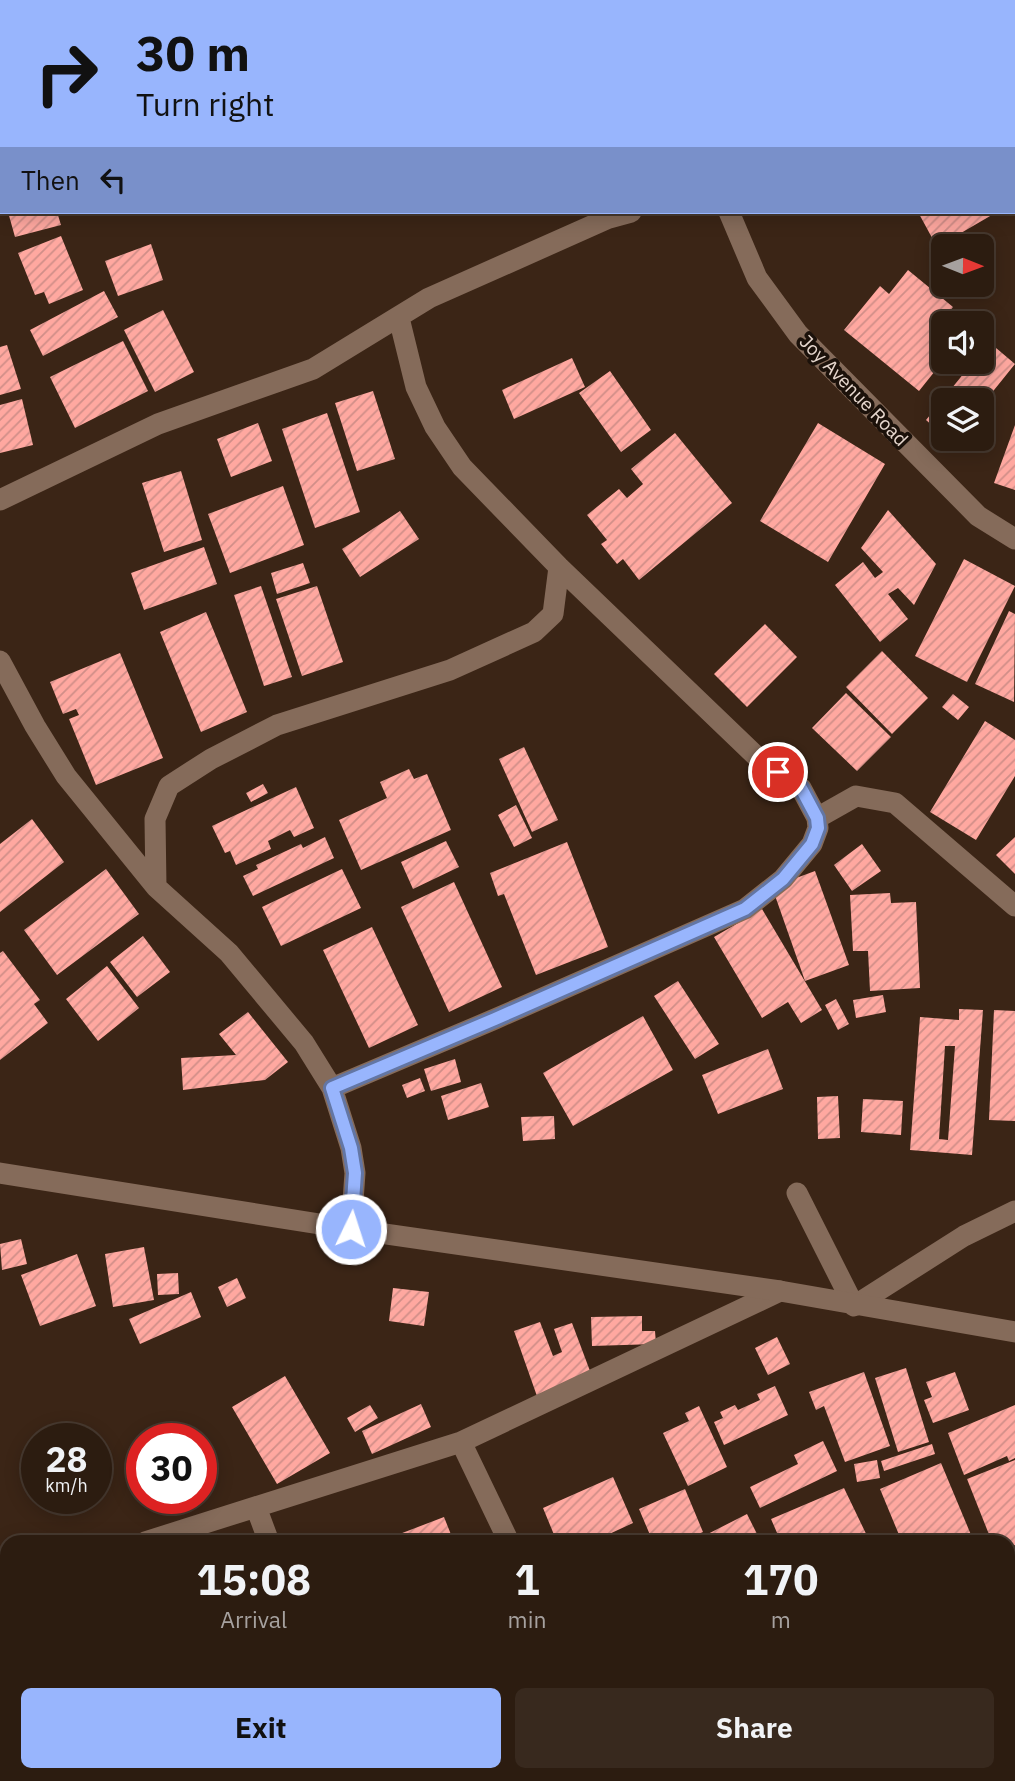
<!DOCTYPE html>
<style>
body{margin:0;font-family:"IBM Plex Sans",sans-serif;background:#38291e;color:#f1f3f6;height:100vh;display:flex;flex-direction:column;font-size:26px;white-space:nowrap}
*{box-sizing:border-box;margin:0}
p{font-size:23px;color:#a6a19f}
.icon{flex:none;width:38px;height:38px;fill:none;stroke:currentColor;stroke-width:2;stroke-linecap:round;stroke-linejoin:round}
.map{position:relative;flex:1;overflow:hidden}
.drawer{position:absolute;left:0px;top:1535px;width:1015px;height:247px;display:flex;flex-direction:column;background:#2c1c10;border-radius:21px 21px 0 0;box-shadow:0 4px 18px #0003,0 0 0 2px #483a30}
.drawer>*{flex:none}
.guide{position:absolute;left:0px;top:0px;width:1015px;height:214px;box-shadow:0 4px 18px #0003,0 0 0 2px #483a30;background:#98b5fd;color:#111;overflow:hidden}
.needle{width:46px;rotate:91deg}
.buttons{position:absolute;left:931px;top:234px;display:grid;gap:14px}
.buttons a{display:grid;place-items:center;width:63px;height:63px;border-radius:10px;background:#2c1c10;box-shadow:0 4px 18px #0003,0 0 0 2px #483a30;font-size:35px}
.speed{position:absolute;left:21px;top:1423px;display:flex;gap:14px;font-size:35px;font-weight:700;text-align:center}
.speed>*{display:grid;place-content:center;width:91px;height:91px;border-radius:50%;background:#2c1c10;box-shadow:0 4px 18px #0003,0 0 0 2px #483a30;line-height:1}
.speed small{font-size:18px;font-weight:400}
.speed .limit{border:10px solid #d22;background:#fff;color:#111}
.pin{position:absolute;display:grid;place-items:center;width:60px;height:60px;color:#fff;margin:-30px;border:4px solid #fff;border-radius:50%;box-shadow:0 2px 7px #0007}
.me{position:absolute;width:77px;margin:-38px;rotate:4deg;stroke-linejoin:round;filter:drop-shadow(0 0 5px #0008)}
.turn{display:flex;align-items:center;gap:24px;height:147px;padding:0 21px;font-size:32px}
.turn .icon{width:91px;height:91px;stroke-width:2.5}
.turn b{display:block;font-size:49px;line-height:60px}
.then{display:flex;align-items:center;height:66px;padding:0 21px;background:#0003;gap:14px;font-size:26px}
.eta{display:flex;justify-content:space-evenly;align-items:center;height:119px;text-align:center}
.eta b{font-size:42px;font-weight:700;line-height:49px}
.action{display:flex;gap:14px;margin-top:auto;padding:14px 21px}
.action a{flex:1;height:80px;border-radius:10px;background:#98b5fd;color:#111;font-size:28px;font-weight:700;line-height:80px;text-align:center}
.action a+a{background:#38291e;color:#f1f3f6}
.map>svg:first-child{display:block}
.building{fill:url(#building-hatch);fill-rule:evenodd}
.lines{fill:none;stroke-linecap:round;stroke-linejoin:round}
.minor{stroke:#856b5a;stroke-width:21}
.tertiary{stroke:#856b5a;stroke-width:21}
.route-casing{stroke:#6376a4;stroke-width:18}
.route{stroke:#98b5fd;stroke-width:12}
.labels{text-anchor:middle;stroke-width:7;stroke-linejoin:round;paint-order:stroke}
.street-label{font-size:19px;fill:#e6d7ce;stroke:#1b110a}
</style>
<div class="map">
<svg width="1015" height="1781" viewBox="0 0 1015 1781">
<defs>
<pattern id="building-hatch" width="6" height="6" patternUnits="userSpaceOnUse" patternTransform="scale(1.75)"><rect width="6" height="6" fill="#ffa8a0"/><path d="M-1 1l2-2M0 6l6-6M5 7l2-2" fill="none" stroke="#d08e88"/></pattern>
</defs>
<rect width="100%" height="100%" fill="#3b2516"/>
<path class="building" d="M8 212H57L61 225 15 237Z
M918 212H997L937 247Z
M61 236 83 290 49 304 44 292 35 295 18 253Z
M151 244 163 280 118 296 105 261Z
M908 270 953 307 935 331 943 338V361L919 391 844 330 880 286 889 294Z
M104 291 118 317 43 356 30 330Z
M163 310 194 372 155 392 124 330Z
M123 341 148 391 75 428 50 377Z
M989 342 1015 364 982 405V401H943V435L926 420 973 362H982V352Z
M7 345 21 389 0 395V347Z
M572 358 585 387 514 419 502 390Z
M610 371 651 430 621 452 579 393Z
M373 391 395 459 357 471 335 403Z
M22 399 33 445 0 453V405Z
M327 413 360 512 315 528 282 429Z
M258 423 272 461 231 477 217 439Z
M818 423 885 464 828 562 760 521Z
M1015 425V490L994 483Z
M675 433 732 503 639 580 623 559 617 564 601 544 607 540 587 515 619 489 627 498 643 484 631 469Z
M181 471 202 540 164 552 142 483Z
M283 486 304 545 230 573 208 514Z
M888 510 936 564 914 605 898 588 888 594 908 619 880 642 835 585 863 562 875 578 883 572 861 548Z
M400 511 419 539 360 577 342 549Z
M204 547 217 584 144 610 131 573Z
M964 559 1015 586 967 682 915 656Z
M303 563 310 583 277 594 271 573Z
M261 586 292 677 264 686 234 595Z
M317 586 343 662 302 676 276 599Z
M1009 611 1015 614 1014 702 975 684Z
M206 612 247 712 201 732 160 632Z
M765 624 797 657 747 707 714 674Z
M882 651 928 698 892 734 846 687Z
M120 653 163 758 96 785 69 719 79 715 76 709 63 714 50 682Z
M846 693 891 737 857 771 812 728Z
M953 694 969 707 958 720 942 707Z
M985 721 1015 740V776L976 840 930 812Z
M524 747 558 820 532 832 499 759Z
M409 769 414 779 427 774 451 830 361 870 339 820 387 798 380 782Z
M263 784 268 793 251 802 246 793Z
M296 787 314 828 294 837 290 830 268 841 271 849 236 865 230 851 225 853 212 826Z
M516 805 532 838 514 847 498 815Z
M32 819 64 862 0 912V844Z
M325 837 334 858 253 896 243 876 258 869 256 865 301 844 303 848Z
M1015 837V874L996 855Z
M446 841 459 867 413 889 401 862Z
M567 842 608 947 536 975 504 894 498 896 490 873Z
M862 844 881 871 852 891 834 865Z
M106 869 139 914 57 975 24 930Z
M342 869 361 908 281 946 262 907Z
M815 871 849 965 805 981 772 887Z
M454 882 502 987 449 1012 401 907Z
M890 893 891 903 916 902 920 988 870 991 868 951H853L850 895Z
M762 909 822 1010 801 1023 788 1002 762 1018 714 937Z
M372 927 418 1025 369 1048 323 950Z
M143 936 170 972 137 997 110 962Z
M3 951 40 1000 34 1004 48 1023 0 1060V953Z
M107 966 139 1008 98 1041 66 999Z
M678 981 719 1044 695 1059 654 996Z
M883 995 886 1012 856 1018 853 1000Z
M836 999 849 1024 838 1030 825 1005Z
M959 1009 983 1010 972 1155 910 1150 920 1017 959 1020ZM945 1046H955L948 1140 939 1139Z
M994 1010 1015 1011V1121L989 1120Z
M248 1012 288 1062 265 1080 183 1090 181 1058 236 1055 219 1034Z
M643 1016 673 1070 573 1126 543 1073Z
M768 1049 783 1089 718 1114 702 1075Z
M455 1059 461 1082 431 1091 424 1069Z
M420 1078 425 1091 407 1098 402 1085Z
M481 1083 489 1107 448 1120 441 1096Z
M838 1096 840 1138 818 1139 817 1097Z
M863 1099 903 1101 901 1135 861 1132Z
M554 1116 555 1139 523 1141 521 1117Z
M21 1239 27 1264 2 1270 0 1244Z
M144 1247 154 1300 113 1307 105 1254Z
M77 1254 96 1306 40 1326 21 1275Z
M178 1273 179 1294 158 1295 157 1274Z
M237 1278 246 1298 227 1307 218 1287Z
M393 1288 429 1292 424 1326 389 1321Z
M191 1292 201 1317 140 1344 129 1319Z
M642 1316V1331H655L656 1344 592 1346 591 1317Z
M540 1322 553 1356 562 1352 554 1329 572 1323 593 1379 538 1399 514 1331Z
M777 1337 790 1364 768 1375 755 1348Z
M906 1368 929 1442 898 1452 875 1378Z
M864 1372 890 1446 845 1462 824 1406 816 1410 809 1392Z
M955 1372 969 1410 933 1423 924 1400 932 1397 926 1382Z
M285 1376 330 1453 277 1484 232 1407Z
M775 1386 788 1415 724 1445 714 1422 723 1418 720 1412 735 1405 738 1410 760 1400 757 1394Z
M421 1404 431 1427 372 1454 362 1431Z
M370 1405 378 1418 355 1432 347 1418Z
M1015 1405V1458L1009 1461 1007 1456 964 1475 948 1433Z
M699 1406 727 1467 688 1486 663 1433 689 1421 685 1413Z
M823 1441 837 1471 760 1508 750 1487 798 1464 794 1455Z
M932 1444 935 1454 884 1471 881 1461Z
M877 1460 880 1478 857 1482 854 1464Z
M1015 1460V1545L1008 1548V1542H992L967 1479Z
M941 1463 974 1542H902L880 1489Z
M613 1477 633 1523 592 1542H557L543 1508Z
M844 1488 870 1542H781L771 1519Z
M685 1489 703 1532 680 1542H653L639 1509Z
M747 1514 761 1542H692Z
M444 1517 454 1542H399L397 1535Z
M1015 1608V1630L1008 1610Z
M0 1627 7 1646V1656L0 1658Z
M1 1698 7 1717V1773L0 1775Z
M1008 1758 1015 1781H950L966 1774H1008Z
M169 1774H186L188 1781H147Z
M224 1774H311L314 1781H223L221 1776Z
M404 1774H446V1775L430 1781H407Z
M584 1774H592L594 1781H568Z
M676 1774H741L744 1781H679Z
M745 1774H768L771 1781H749Z
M789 1774H838L841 1781H792Z
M860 1774H911L914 1781H863Z"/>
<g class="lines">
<path class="minor" d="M975 0 976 2
M1013 77 1015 80
M1013 104H1015
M729 212 757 278 798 334 978 516 1015 539
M0 500 158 424 313 369 429 298 609 218 631 212
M0 661 35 726 66 776 156 887 229 953 304 1043 332 1088 351 1148 355 1173 351 1229
M817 818 856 796 895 803 1015 906
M156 887 155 819 169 786 211 759 277 725 450 670 534 632 553 614 559 567
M332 1088 495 1019 745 909 783 879 812 844 818 828 817 818 801 788 756 756 559 567 462 467 435 427 416 387 399 318
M797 1193 854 1306 964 1236 1015 1211
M461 1442 509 1542
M256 1507 269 1542
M145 1542 461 1442 780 1291
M1008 1562 1015 1559
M0 1587 7 1585
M359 1774 361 1781
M617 1774 619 1781"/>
<path class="tertiary" d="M0 1173 351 1229 780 1291 1015 1332"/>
</g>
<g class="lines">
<defs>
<path id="route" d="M351 1229 355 1173 351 1148 332 1088 495 1019 745 909 783 879 812 844 818 828 817 818 801 788 778 772"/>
</defs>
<use href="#route" class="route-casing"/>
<use href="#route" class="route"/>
</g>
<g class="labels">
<g class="street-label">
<text transform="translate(854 390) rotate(46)" y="7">Joy Avenue Road</text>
</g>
</g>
</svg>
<div class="buttons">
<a><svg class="needle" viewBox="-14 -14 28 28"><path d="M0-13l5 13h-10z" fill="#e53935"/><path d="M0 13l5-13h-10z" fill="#a6a19f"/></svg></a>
<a><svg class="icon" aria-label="sound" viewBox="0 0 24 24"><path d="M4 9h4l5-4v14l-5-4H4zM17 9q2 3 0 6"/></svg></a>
<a><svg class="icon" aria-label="layers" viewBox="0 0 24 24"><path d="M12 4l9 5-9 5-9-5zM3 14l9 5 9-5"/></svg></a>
</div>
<div class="speed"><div>28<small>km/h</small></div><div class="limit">30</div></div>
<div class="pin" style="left:778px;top:772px;background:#d93025"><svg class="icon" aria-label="arrive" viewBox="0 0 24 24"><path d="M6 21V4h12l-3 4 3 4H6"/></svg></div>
<svg class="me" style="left:351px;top:1229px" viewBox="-20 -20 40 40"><circle r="17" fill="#98b5fd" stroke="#fff" stroke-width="3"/><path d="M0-11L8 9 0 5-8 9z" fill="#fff"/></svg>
<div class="guide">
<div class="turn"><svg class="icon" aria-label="right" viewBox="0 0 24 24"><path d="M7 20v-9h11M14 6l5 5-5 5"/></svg><div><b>30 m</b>Turn right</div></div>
<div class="then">Then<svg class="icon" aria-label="left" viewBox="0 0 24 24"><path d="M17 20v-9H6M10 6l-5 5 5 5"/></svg></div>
</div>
<section class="drawer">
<div class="eta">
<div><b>15:08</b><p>Arrival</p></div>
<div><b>1</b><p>min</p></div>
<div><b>170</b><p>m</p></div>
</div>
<div class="action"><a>Exit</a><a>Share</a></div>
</section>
</div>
